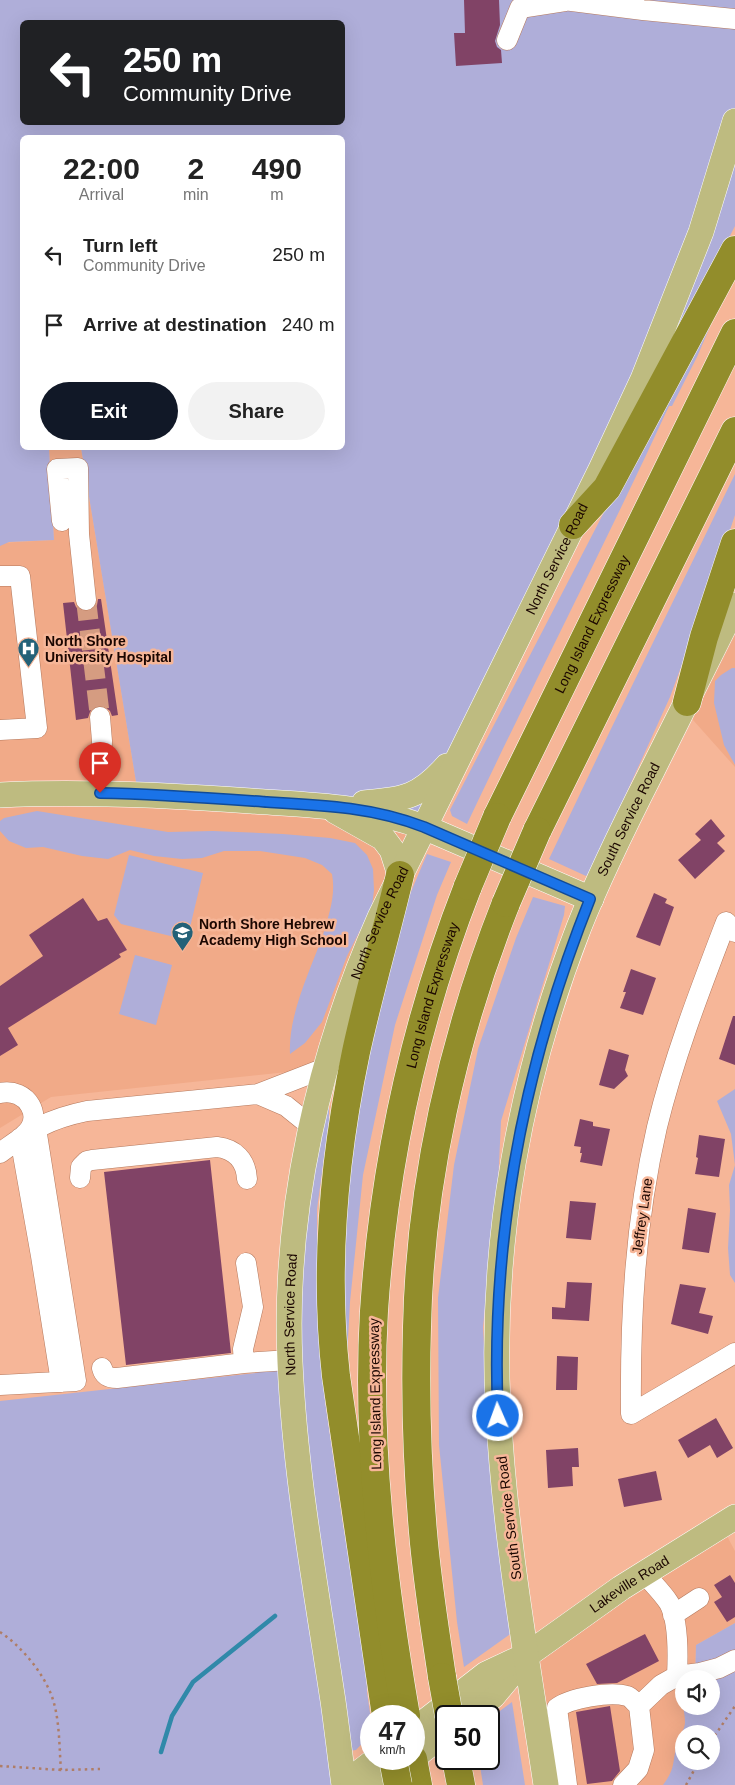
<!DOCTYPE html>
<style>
body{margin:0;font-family:Arial,sans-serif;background:#f2f2f2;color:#222;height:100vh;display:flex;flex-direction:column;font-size:19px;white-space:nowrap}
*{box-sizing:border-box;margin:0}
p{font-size:16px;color:#767676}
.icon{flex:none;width:28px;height:28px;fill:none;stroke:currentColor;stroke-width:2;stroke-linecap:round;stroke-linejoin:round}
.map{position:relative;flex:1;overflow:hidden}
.sheet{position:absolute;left:20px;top:135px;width:325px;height:315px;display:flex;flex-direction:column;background:#fff;border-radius:8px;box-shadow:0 5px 20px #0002}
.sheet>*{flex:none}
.guide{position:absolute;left:20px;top:20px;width:325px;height:105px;border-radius:8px;box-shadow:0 5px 20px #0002;background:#202124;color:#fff;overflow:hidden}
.buttons{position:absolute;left:675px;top:1670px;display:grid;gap:10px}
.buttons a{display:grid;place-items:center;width:45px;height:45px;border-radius:50%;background:#fff;box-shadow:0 5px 20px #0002;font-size:25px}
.speed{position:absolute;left:360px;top:1705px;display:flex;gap:10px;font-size:25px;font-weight:700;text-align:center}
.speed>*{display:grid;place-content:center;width:65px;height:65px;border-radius:50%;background:#fff;box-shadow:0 5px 20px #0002;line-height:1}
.speed small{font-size:12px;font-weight:400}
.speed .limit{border:2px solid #111;border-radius:8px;background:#fff;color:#111}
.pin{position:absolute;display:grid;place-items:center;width:42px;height:42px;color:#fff;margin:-51px -21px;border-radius:50% 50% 50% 0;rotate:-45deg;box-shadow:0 0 5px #0007}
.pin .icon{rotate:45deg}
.me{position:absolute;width:55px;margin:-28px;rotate:358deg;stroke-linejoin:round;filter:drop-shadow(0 0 4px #0008)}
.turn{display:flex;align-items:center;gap:18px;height:105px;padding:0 20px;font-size:22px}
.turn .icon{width:65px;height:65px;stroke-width:2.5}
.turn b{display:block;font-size:35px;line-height:42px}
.eta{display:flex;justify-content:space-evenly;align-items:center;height:85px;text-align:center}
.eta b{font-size:30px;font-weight:700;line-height:35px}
.action{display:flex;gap:10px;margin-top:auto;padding:10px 20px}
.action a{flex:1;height:58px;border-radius:30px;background:#111827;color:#fff;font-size:20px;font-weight:700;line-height:58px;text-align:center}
.action a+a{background:#f2f2f2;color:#222}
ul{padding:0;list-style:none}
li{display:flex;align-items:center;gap:15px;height:70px;padding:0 20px}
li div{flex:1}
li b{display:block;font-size:19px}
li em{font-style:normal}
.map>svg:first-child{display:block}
.built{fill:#f1aa88}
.green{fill:#afaed9;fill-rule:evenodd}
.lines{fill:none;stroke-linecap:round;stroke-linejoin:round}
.stream{stroke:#3089a9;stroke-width:4.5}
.building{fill:#814366}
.minor-tunnel{stroke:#d59c81;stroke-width:20;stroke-dasharray:20 10;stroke-linecap:butt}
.minor-casing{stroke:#b5795d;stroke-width:21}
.major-casing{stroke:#fff;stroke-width:26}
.highway-casing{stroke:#fff;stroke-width:29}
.path{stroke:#af7d66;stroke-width:2.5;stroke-dasharray:2.5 4;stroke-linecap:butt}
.minor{stroke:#fff;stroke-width:20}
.major{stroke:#bebb80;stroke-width:25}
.highway{stroke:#928d2b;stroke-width:28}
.highway-bridge-casing{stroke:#fff;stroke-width:29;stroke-linecap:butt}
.highway-bridge{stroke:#928d2b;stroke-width:28}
.route-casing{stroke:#114b97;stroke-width:12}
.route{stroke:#1a73e8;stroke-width:9}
.labels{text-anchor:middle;stroke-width:5;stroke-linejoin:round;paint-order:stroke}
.street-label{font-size:14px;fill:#1b0600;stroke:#f6b698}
.poi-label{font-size:14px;font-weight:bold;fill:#1b0600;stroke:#f6b698;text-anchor:start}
</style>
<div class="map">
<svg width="735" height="1785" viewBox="0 0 735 1785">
<rect width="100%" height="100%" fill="#f6b698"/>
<path class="built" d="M49 448H81L138 794 424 827 325 1068 51 1097 0 1128V543L54 540Z
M735 609V767L685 711Z
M720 1523 735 1551V1623L696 1645 695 1679H684V1706H695L684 1734 668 1785H550L529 1650Z"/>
<path class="green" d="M0 0H735V121L701 232 424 827 138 794 81 448H342V138H22V448H49L54 540 9 542 0 546ZM22 22H342V122H22Z
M735 144V226L686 322 669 336Z
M718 308 697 357 672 406H669C604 547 533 684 467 824L452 816 450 810 646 431Z
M735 474V515L715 575 670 697 591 871 586 876 549 859 609 733Z
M732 668H735V765L724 745 714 703 715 681 721 675Z
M37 811 168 832 213 831 283 834 330 838 355 843 367 855 373 869 374 890 372 907 347 956 322 1022 305 1043 290 1054C288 1015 310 971 323 935 329 914 336 895 332 874L322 865 305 858 260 851H224L202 858 182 859 154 856 130 850 108 859 82 856 43 847 26 848 9 841 0 831V821L4 818Z
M427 854 451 862 437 895 395 1025 363 1175 350 1302 345 1394 340 1187 391 939Z
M129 855 203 873 187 940 121 924 114 915Z
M533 897 565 906 564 915 501 1121 498 1186 483 1327 492 1489 513 1632 464 1667 457 1622 439 1445 438 1298 454 1165 478 1049 516 938Z
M135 955 172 965 156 1025 119 1014Z
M735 1089V1283L730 1275 728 1248 730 1210 729 1185 735 1165 731 1134 717 1101Z
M329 1104V1122L317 1209V1293L325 1401 342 1518 366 1661 367 1692 371 1720V1734L356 1750 349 1751 309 1476 299 1351 301 1259 320 1115Z
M290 1360 344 1785H0V1401L256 1373Z
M735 1623V1785H663C676 1768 672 1762 677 1744 679 1737 685 1729 685 1722 685 1712 681 1703 684 1694V1706H711V1679H695L696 1645ZM684 1734H711V1761H684Z
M512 1702 525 1785H483L479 1759H489V1719Z"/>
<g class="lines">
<path class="stream" d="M161 1752 172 1716 193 1682 275 1616"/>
</g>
<path class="building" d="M464 0H499L500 25 495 41 497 47 501 50 502 63 456 66 454 33H465Z
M98 599H101L118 715 112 716 110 711 105 707 99 705 93 708 90 712 88 718 76 720 63 603 74 602 76 607 81 611 88 612 93 610 97 605Z
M711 819 725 836 717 843 725 851 695 879 678 860 701 840 695 834Z
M654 893 667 899 665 903 674 907 660 946 636 937Z
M83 898 98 921 107 918 127 950 119 954 121 957 8 1028 18 1045 0 1056V986L43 956 29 935Z
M631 969 656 978 643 1015 620 1008 626 992H623Z
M733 1016H735V1065L719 1059Z
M609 1049 629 1055 625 1070 628 1076 614 1089 599 1085Z
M580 1119 593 1122V1126L610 1129 602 1166 580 1162 582 1153H580L581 1147 574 1146Z
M699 1135 725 1139 719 1177 695 1174 698 1158 696 1157Z
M210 1160 231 1353 126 1365 104 1172Z
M570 1201 596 1203 591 1240 566 1238Z
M688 1208 716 1213 709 1253 682 1249Z
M567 1282 592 1283 589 1321 552 1319V1307L565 1308Z
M680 1284 706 1288 699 1313 713 1316 708 1334 671 1324Z
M557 1356 578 1357 577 1390H556Z
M716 1418 733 1448 717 1458 710 1445 688 1458 678 1440Z
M578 1448 579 1467H572L573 1486 548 1488 546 1450Z
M656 1471 662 1500 624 1507 618 1479Z
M730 1575 735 1583V1617L727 1622 714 1602 722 1597 714 1585Z
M645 1634 659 1661 617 1683 597 1684 586 1664Z
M610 1706 620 1771 612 1781 587 1784 576 1712Z"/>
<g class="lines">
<path class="minor-tunnel" d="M86 600 100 717"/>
<defs>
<path id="minor" d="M564 0 643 10 735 19
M507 40 520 8 565 1
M62 521 57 469 78 468 79 534 86 600
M0 576H20L37 728 0 730
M100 717 102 741 100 793
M735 932 726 922C700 990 674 1057 657 1127 635 1221 630 1317 631 1414L735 1353
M0 1093C27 1087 46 1118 23 1136
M258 1094 286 1106 312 1127
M20 1138 41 1256 61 1382
M0 1153C31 1130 48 1119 87 1111L258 1094 325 1068
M80 1178 81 1167 87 1161 92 1160 217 1147C235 1149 246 1160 247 1179
M244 1363 243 1349 253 1307 246 1263
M102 1368C104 1376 109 1378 117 1378L244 1363 290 1360
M0 1385 76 1381 36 1128
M644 1573C652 1583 662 1592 669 1603 679 1621 678 1656 677 1676
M673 1615 699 1598
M639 1706 661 1685 677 1676 700 1673 719 1668 735 1660
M567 1785 557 1708C570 1698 610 1691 627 1696 631 1697 635 1703 639 1706L644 1750 638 1769 623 1785"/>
<g id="major">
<path d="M0 795C84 791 167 795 251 801 310 805 368 806 424 827L591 899"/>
<path d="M364 803C404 799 419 798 447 766"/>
<path d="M335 811 383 838 392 850 400 875"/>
<path d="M466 1716 493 1696 522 1661"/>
<path id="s1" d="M414 1730 486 1674 527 1655 621 1588 735 1517"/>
<path d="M414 1757 446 1732"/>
<path id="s2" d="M344 1785C340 1757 337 1729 333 1701 316 1588 295 1476 290 1362 283 1210 319 1055 380 917L601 469 643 379 701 232 735 121"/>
<path d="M353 1785 360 1772 377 1759"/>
<path d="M377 1785 409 1760"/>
<path id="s3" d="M546 1785C527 1659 504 1533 498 1405 490 1243 520 1078 579 927 600 874 626 822 652 771 680 716 707 660 735 605"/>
</g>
<g id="highway">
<path d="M573 525 607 488 735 250"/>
<path d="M687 702 704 637 735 543"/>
<path id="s4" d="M497 817 735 333"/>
<path d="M537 831 735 431"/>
<path d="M442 1677C435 1629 427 1581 423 1532 417 1464 415 1395 417 1327 420 1183 453 1037 506 903"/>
<path d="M386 1716 336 1376C324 1269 334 1157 356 1052 369 992 386 934 400 875"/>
<path id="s5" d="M406 1716C383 1583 366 1446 374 1311 384 1162 414 1024 468 886"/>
<path d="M413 1759 418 1785"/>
<path d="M456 1759 461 1785"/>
</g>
</defs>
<use href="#minor" class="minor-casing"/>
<use href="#major" class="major-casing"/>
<use href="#highway" class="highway-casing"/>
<path class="path" d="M0 1632C21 1646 41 1670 51 1694 60 1717 59 1746 61 1770L100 1769
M711 1741 735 1706
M0 1766 61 1770
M686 1785 699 1761"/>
<use href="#minor" class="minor"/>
<use href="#major" class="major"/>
<use href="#highway" class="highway"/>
<defs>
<path id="highway-bridge" d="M468 886 497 817
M506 903 537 831
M442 1677 449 1716
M393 1759 398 1785"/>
</defs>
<use href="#highway-bridge" class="highway-bridge-casing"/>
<use href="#highway-bridge" class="highway-bridge"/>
</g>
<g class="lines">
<defs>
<path id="route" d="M100 793C156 794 211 798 267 802 321 805 373 807 424 827L590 899C524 1065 490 1236 498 1416"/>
</defs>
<use href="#route" class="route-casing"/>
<use href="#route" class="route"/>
</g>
<defs>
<symbol id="hospital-pin" viewBox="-11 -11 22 30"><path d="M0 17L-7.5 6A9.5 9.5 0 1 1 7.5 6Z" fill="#236178" stroke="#f6b698"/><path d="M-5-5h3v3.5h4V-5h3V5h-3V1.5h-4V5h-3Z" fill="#fff"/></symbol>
<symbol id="school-pin" viewBox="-11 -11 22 30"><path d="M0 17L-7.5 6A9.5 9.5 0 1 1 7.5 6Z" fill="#236178" stroke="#f6b698"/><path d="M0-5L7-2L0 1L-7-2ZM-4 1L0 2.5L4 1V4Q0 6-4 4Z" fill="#fff"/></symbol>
</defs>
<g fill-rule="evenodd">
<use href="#hospital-pin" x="16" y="636" width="25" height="34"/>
<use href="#school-pin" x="170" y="920" width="25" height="34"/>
</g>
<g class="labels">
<g class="street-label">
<text dy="5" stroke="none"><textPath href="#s2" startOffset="1284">North Service Road</textPath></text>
<text dy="5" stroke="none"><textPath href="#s4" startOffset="215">Long Island Expressway</textPath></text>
<text dy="5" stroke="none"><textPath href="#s3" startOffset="990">South Service Road</textPath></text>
<text dy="5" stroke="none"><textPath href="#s2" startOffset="879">North Service Road</textPath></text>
<text dy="5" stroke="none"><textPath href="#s5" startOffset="729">Long Island Expressway</textPath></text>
<text transform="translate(642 1216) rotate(-82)" y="5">Jeffrey Lane</text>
<text dy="5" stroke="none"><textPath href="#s2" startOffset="474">North Service Road</textPath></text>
<text transform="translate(375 1394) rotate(-91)" y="5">Long Island Expressway</text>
<text transform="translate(509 1518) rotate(-97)" y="5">South Service Road</text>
<text dy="5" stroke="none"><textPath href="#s1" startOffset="261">Lakeville Road</textPath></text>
</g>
<g class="poi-label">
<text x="45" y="646">North Shore<tspan x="45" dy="16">University Hospital</tspan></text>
<text x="199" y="929">North Shore Hebrew<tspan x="199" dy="16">Academy High School</tspan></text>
</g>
</g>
</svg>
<div class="buttons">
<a><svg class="icon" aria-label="sound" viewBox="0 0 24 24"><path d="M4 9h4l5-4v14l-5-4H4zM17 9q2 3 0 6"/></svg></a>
<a><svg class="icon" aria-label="search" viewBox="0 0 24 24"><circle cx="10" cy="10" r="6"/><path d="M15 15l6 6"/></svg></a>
</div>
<div class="speed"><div>47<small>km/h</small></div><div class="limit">50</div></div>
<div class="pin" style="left:100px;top:793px;background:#d93025"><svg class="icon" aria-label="arrive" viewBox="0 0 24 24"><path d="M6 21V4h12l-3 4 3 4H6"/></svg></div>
<svg class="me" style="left:498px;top:1416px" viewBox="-20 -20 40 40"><circle r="17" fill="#1a73e8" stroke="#fff" stroke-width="3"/><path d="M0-11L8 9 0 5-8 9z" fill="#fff"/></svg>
<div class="guide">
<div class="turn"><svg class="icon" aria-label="left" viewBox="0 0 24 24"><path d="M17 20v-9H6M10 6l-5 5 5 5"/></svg><div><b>250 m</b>Community Drive</div></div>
</div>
<section class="sheet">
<div class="eta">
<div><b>22:00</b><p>Arrival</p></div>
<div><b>2</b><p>min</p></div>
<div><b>490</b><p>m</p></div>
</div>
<ul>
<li><svg class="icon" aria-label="left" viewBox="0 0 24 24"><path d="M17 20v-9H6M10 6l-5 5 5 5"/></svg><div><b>Turn left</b><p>Community Drive</p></div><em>250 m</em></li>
<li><svg class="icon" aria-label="arrive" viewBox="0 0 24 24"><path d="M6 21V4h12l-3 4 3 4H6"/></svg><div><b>Arrive at destination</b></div><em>240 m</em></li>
</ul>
<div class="action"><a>Exit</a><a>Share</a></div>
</section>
</div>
